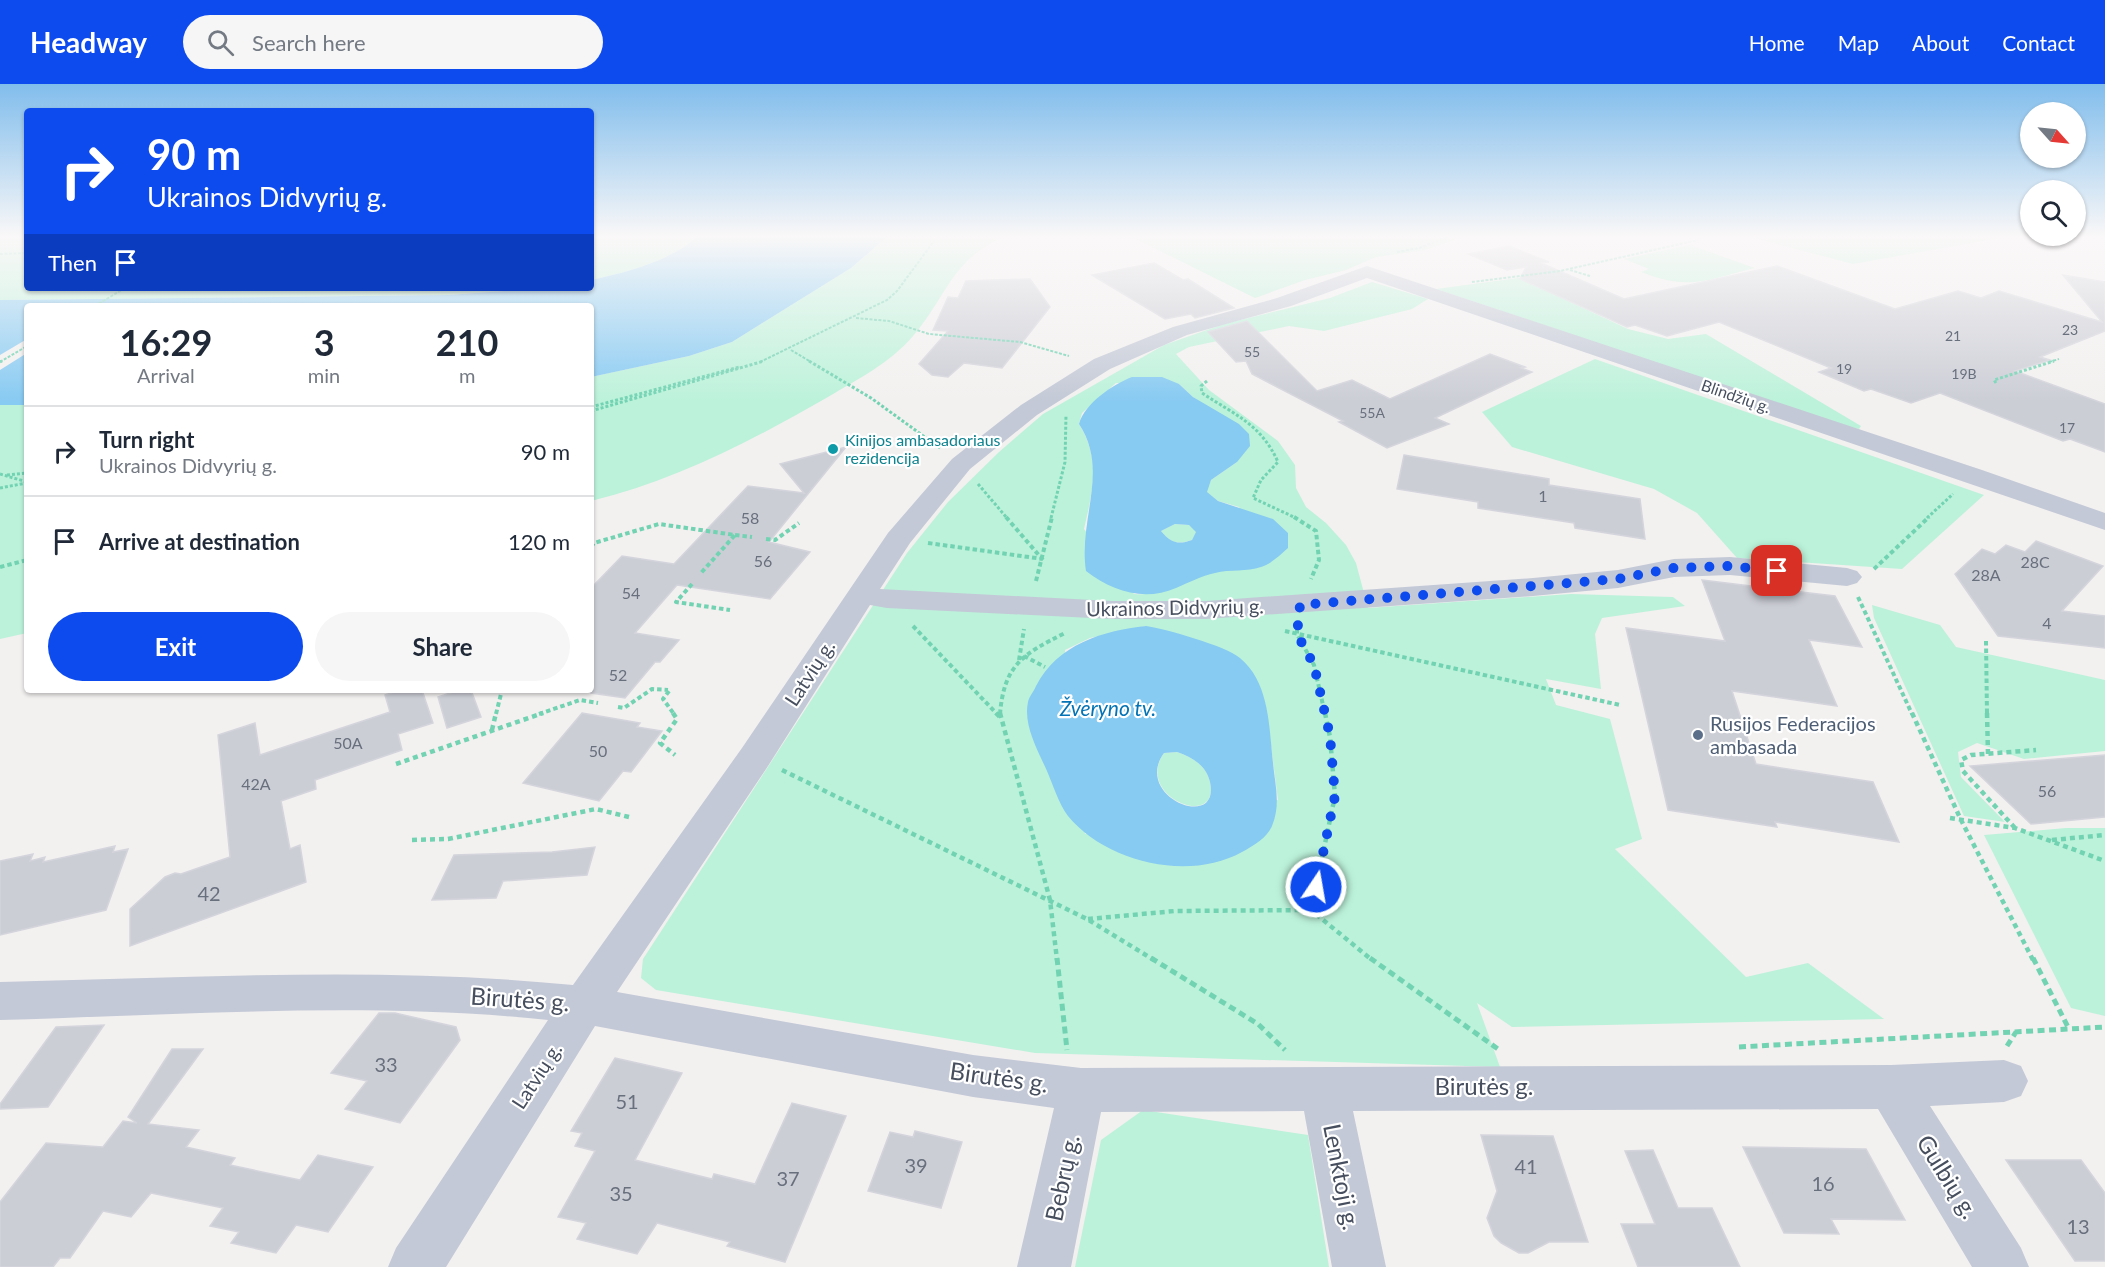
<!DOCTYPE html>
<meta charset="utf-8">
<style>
body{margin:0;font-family:Lato,sans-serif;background:#f6f6f7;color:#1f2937;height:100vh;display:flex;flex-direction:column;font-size:22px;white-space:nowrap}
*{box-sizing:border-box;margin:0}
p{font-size:20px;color:#747a83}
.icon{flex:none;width:33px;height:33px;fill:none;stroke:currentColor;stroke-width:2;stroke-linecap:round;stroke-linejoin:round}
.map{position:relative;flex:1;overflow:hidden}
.details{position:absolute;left:24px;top:219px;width:570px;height:390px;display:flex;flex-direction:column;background:#fff;border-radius:6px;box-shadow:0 2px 4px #0004}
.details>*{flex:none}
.top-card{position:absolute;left:24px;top:24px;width:570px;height:183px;border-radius:6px;box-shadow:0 2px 4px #0004;background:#0e4bef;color:#fff;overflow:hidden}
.needle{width:39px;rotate:117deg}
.buttons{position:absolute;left:2020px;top:18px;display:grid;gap:12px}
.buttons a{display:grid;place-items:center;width:66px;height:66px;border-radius:50%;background:#fff;box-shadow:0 2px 4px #0004;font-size:30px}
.pin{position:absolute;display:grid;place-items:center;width:51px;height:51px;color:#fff;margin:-26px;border-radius:12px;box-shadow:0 3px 9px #0006}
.me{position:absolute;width:66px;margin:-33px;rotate:12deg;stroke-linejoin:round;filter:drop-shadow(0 0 4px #0008)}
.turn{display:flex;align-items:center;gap:21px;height:126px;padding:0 24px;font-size:27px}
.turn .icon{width:78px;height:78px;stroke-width:2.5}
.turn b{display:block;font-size:42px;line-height:51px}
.then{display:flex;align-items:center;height:57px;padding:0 24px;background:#0003;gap:12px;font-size:22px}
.eta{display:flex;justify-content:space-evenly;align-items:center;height:102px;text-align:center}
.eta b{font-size:36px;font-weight:700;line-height:42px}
.cta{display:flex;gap:12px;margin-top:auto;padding:12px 24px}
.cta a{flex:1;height:69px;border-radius:36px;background:#0e4bef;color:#fff;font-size:24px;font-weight:700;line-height:69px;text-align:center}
.cta a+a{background:#f6f6f7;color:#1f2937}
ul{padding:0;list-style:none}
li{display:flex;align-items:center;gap:18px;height:90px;padding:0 24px;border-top:2px solid #e0e1e3}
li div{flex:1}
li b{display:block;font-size:22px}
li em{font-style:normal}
header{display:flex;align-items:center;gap:36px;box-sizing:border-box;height:84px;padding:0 30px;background:#0e4bef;color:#fff}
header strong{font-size:28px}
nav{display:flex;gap:33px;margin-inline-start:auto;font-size:21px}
.search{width:420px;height:54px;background:#f6f6f7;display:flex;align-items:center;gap:15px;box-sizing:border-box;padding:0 21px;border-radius:33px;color:#747a83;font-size:22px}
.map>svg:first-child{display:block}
.green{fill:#bcf2da;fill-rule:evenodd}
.water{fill:#87caf2;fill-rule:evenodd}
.pier{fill:#f3f0f0}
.building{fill:#ccced6;stroke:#d4d5dc;stroke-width:1.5}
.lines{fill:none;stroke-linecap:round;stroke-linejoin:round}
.path-far4{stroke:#72d3b3;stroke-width:2;stroke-dasharray:3 1.5;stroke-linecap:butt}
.path-far3{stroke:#72d3b3;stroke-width:3;stroke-dasharray:3 2;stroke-linecap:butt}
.path-far2{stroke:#72d3b3;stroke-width:4;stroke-dasharray:4.5 3;stroke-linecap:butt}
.path-far1{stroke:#72d3b3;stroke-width:4.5;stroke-dasharray:5 4;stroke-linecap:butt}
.path{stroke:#72d3b3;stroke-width:5;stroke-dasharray:7 4.5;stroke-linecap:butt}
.minor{fill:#c3c9d6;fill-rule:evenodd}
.route{stroke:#0e4bef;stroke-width:10;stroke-dasharray:0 18}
.culture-dot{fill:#0f9aa8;stroke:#fff;stroke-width:2}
.service-dot{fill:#5c6f8a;stroke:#fff;stroke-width:2}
.labels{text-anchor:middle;stroke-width:4.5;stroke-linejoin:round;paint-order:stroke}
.far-number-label{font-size:14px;fill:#686f7d}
.far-street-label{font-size:16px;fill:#474f5f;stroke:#fff}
.far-culture-label{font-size:16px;fill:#0d838f;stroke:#fff;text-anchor:start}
.number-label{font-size:16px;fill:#686f7d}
.street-label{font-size:20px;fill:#474f5f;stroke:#fff}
.service-label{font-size:20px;fill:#4e5e75;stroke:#fff;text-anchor:start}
.near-number-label{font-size:20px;fill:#686f7d}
.water-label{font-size:21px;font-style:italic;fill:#0373b5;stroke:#fff}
.near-street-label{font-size:24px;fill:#474f5f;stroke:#fff}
</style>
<header>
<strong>Headway</strong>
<div class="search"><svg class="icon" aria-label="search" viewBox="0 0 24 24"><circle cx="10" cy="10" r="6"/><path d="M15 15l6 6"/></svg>Search here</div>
<nav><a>Home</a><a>Map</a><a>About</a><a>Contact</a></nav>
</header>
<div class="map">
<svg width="2105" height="1183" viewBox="0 0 2105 1183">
<rect width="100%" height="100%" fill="#f3f0f0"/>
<path class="green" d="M0 153H27V204H543L448 211 0 216Z
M591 153H697C668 178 627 188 591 196Z
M887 153H1003C951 176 946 214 913 252 890 279 858 295 828 313 753 356 675 397 591 417V293L689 272 732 258 851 184Z
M1109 153H1462L1425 166 1376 173 1346 186 1305 196 1255 214 1136 155Z
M1751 153H2004L1853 180Z
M1690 161 1755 184C1706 196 1690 207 1641 188L1649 185 1624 175Z
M1557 189 1576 194 1536 202 1628 245 1668 255 1706 250 1861 342 1859 345 1842 342 1436 205Z
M1372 198 1428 215 1412 225 1324 247 1289 242 1189 263 1176 270 1209 306 1278 357 1295 381 1296 404 1306 423 1326 439 1346 461 1356 479 1368 524 1571 510 1673 513 1685 522 1602 534 1595 550 1601 605 1546 595 1556 621 1610 635 1642 755 1615 765 1746 893 1808 879 1884 935 1512 943 1477 919 1500 983 1035 969 656 906 641 894 643 875 907 469 948 418 999 368 1043 330 1164 261 1224 240 1330 214ZM1116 299 1179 300 1193 313 1213 326 1237 378 1211 396 1206 408 1218 417 1239 423 1261 483C1241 484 1220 485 1201 492 1175 501 1164 512 1134 510L1084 445C1093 406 1101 375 1079 340L1082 329ZM1146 542 1271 662 1278 716 1085 750 1065 566 1090 554Z
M1595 275 1984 411 1902 485 1737 474 1697 429 1654 405 1512 363 1482 328Z
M0 321H27V549L0 555Z
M1175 440 1189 441 1197 448 1192 456C1177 461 1171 459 1161 447Z
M1872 521 1940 541 1956 563 2105 596V667L2024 675 1977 659 1958 668 1961 693 2005 738 1964 732 1874 534Z
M1177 668C1192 673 1206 681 1210 698 1221 747 1133 713 1164 669Z
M2066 744H2105V932L2071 924 1984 751Z
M1143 1026 1308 1051 1329 1183H1075L1101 1056Z"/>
<path class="water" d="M697 153H887L851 184 732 258 689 272 591 293V222H27V321H0V216L448 211 543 204H591V196C627 188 668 178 697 153Z
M1132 293H1162L1179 300 1193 313 1239 340 1249 350 1250 362 1237 378 1211 396 1207 408 1218 417 1273 435 1288 449V464C1280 471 1271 480 1261 483 1247 488 1230 485 1215 489 1201 492 1190 498 1176 504 1144 518 1112 507 1086 487 1078 435 1110 387 1079 340 1085 319 1112 301 1132 293ZM1175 440 1189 441 1196 448 1192 456C1178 461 1171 459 1161 447Z
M1146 542C1166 545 1226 562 1240 574 1270 599 1269 644 1273 679 1275 701 1281 720 1272 742 1267 754 1253 762 1242 768 1188 798 1106 778 1068 732 1059 720 1053 701 1047 687 1038 667 1023 641 1028 618 1029 613 1034 607 1036 602 1058 560 1102 547 1146 542ZM1177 668C1192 673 1206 681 1210 698 1221 748 1132 713 1164 669Z"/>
<path class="pier" d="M27 255V269L0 286V271Z"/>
<path class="building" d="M1509 162 1549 178 1541 179 1624 215 1777 182 1895 225 1958 207 1981 214 1999 207 2102 238 2063 191 2105 198V247L2040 273 2050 276 2015 287 2105 320V368L2070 355 2063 357 1940 309 1911 319 1871 305 1864 307 1819 288 1831 284 1719 238 1667 252 1635 241 1627 243 1520 195 1526 183 1507 186 1468 170Z
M1154 179 1183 196 1188 195 1234 224 1195 234 1191 230 1165 235 1092 191Z
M1030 195 1050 223 1002 284 964 279 948 293 932 291 919 280 948 247 933 246 948 213 958 214 966 197Z
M1247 237 1317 307 1352 296 1390 315 1490 270 1525 283 1521 284 1532 288 1435 334 1449 340 1387 364 1339 338 1343 337 1252 290 1246 277 1236 278 1208 248Z
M846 363 769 458 810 468 770 515 677 501 635 549 679 556 660 578H655L625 614 591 609V504L622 472 674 480 748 402 804 409 780 380Z
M1404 371 1549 395V401L1640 415 1645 455 1575 444 1574 439 1478 424V418L1397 405Z
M2036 457 2103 482 2062 527 2105 532V564L1998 552 1955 490 1982 465 1995 470 2006 461 2025 468Z
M1702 496 1835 512 1862 563 1809 556 1837 622 1732 607 1756 680 1873 698 1899 758 1775 738 1777 743 1668 726 1626 544 1725 557Z
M400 606H422L433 639 398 650 402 666 315 696 316 705 281 717 290 765 300 761 306 798 130 862V825L165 793 175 789 181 790 230 773 218 651 255 639 260 671 390 628 385 611Z
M459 606H471L481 633 447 644 438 613Z
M582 629 640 639 637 643 662 647 631 688 623 687 599 717 523 699Z
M2105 671V733L2031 740 1970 682Z
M115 762 113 768 128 765 106 826 0 851V777L33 770 30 777 45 773 43 778Z
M595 763 587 791 503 797 496 814 432 816 454 771 552 768Z
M379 929H395L456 943 460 956 400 1039 345 1025 367 997 331 989Z
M104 941 48 1023 0 1025V1020L56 943Z
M172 965H203L148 1040 199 1046 186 1063 235 1074 230 1081 300 1096 318 1071 373 1083 328 1148 296 1141 276 1169 231 1159 239 1148 210 1142 223 1124 151 1109 131 1133 103 1127 70 1174H60L53 1183H0V1118L46 1059 103 1063 123 1037 137 1039 128 1033Z
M615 974 682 989 635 1076 712 1095 714 1090 755 1100 792 1019 846 1032 785 1178 727 1162 730 1158 657 1139 637 1170 577 1155 586 1139 558 1133 595 1067 575 1062 582 1049 571 1047Z
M915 1047 962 1058 941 1124 868 1107 890 1048 913 1053Z
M1481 1051 1553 1052 1588 1158H1549L1528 1169H1519L1501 1159 1494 1152 1487 1134 1497 1107Z
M1743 1063 1866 1065 1905 1136 1831 1135 1839 1150 1784 1149Z
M1653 1066 1678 1124H1712L1740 1183H1638L1621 1140H1655L1625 1067Z
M2006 1076H2081L2105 1109V1177H2075Z"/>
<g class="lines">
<path class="path-far4" d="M1397 168 1419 164 1447 153
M0 170 27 169
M1570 186 1590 192
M1472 198 1560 187 1698 156
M95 222 125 204
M856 234 889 237 929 250 1020 258 1069 272
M791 266 811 278
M0 278 27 262
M760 278 887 216 897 207 937 153
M2049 278 2059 275"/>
<path class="path-far3" d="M809 277 871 314 940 364
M0 278 2 277
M1207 297 1201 302 1202 309C1235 331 1261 340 1278 378L1261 396 1253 414 1296 434
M1996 299 1994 296 2054 277
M591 323 739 283
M591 327 764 277
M0 390 27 398
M7 391 27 389
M978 400 1007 434
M0 404 26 399
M1051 434 1065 378 1066 331
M1927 434 1953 410"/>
<path class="path-far2" d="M1006 433 1043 476
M1294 433 1316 447 1319 476 1311 495
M735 451 752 453
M766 455 775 456 799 439
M928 459 1043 475
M591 463 594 459 659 440 735 451 701 489
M0 483 27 476
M1874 485 1929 433
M1036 497 1052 433
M692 500 676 518 730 526
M1858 513 1912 630
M913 542 997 630
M1297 545V550L1314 581 1325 630
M1285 547 1620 621
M1986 557 1987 630
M1024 572 1045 583
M1019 576 1024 545
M669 607 663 615 674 630
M618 623 624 624 652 605 668 606
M496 630 502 606
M539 630 580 616 598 619
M1000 630C1004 581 1023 570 1065 549"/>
<path class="path-far1" d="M673 629 677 635 660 659 675 671
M996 629 1000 633
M1000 629 1050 816 1057 876
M1325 629 1330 653 1335 712 1311 826 1372 876
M1912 629 1961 736 2033 876
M1987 629 1988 670
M492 646 496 629
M396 680 543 629
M782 686 1087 835 1154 876
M1950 734 2015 744 2105 777
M2015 744 1963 687 1961 676 1971 671 2036 666
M412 756 448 755 596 725 629 733
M2052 756 2105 751
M1088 835 1175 827 1311 826"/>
<path class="path" d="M1057 874 1067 966
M1151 874 1258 940 1285 966
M1370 874 1498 965
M2033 874 2069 945
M2007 962 2016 948
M1739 963 2105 943"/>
<path class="minor" d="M1367 182 1982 386 2105 429V446L1367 194 1291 222 1187 251 1110 285 1037 331 970 385 910 459 880 505 1112 517H1206L1533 494 1618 486 1674 475 1730 473 1847 484 1857 487 1862 493 1857 499 1847 502 1730 491 1674 493 1618 504 1533 512 1206 535H1112L887 524 870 521 768 682 617 908 973 971 1081 984 1891 981 2004 976 2021 982 2028 997 2021 1012 2004 1018 1930 1022 2021 1164 2029 1183H1972L1878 1025 1353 1027 1386 1183H1332L1304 1027 1101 1028 1071 1183H1017L1054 1024 973 1013 595 942 446 1183H388L396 1164 548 936C369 917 180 931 0 936V898C191 894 383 882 573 901L742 664 888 449 952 375 1021 321 1094 275 1173 243 1277 214Z"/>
</g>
<linearGradient id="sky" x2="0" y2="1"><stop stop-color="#81bdec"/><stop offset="0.48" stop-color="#faf8f8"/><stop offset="1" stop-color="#faf8f8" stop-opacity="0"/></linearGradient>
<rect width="2105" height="318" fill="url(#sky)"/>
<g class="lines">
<path class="route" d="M1316 803 1335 712 1330 652 1314 581 1297 550 1300 521 1618 495 1674 484 1730 482 1777 487"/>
</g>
<circle class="culture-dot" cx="833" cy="365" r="6"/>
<circle class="service-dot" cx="1698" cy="651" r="6"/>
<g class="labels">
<g class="far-number-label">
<text x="2070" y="251">23</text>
<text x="1953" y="257">21</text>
<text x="1252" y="273">55</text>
<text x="1844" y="290">19</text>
<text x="1964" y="295">19B</text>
<text x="1372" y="334">55A</text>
<text x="2067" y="349">17</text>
</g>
<g class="far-street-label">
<text transform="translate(1736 312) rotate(19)" y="6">Blindžių g.</text>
</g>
<g class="far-culture-label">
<text x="845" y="362">Kinijos ambasadoriaus<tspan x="845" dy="18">rezidencija</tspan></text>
</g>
<g class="number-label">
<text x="1543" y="418">1</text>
<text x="750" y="440">58</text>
<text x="763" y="483">56</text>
<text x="2035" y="484">28C</text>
<text x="1986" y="497">28A</text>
<text x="631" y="515">54</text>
<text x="2047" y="545">4</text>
<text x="618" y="597">52</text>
<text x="348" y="665">50A</text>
<text x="598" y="673">50</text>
<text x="256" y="706">42A</text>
<text x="2047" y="713">56</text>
</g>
<g class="street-label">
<text transform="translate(1175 524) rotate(-1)" y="7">Ukrainos Didvyrių g.</text>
<text transform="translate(810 589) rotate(-57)" y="7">Latvių g.</text>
<text transform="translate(537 992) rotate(-57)" y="7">Latvių g.</text>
</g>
<g class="service-label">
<text x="1710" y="647">Rusijos Federacijos<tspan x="1710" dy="23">ambasada</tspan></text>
</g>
<g class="near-number-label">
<text x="209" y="817">42</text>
<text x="386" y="988">33</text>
<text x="627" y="1025">51</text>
<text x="916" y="1089">39</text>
<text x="1526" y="1090">41</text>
<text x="788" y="1102">37</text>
<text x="1823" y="1107">16</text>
<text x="621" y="1117">35</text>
<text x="2078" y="1150">13</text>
</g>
<g class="water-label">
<text x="1108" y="632">Žvėryno tv.</text>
</g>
<g class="near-street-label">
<text transform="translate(520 916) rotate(4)" y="8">Birutės g.</text>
<text transform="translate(999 994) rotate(8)" y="8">Birutės g.</text>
<text x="1484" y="1011">Birutės g.</text>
<text transform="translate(1341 1093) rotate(79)" y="8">Lenktoji g.</text>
<text transform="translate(1947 1093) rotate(58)" y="8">Gulbių g.</text>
<text transform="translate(1063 1094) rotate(-78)" y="8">Bebrų g.</text>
</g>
</g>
</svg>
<div class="buttons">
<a><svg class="needle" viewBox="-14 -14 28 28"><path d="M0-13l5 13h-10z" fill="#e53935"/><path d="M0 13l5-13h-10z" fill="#747a83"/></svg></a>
<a><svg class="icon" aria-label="search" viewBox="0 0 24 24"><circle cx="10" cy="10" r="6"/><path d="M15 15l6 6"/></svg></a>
</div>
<div class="pin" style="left:1777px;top:487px;background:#d93025"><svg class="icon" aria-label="arrive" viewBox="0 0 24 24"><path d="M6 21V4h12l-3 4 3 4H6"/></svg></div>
<svg class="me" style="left:1316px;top:803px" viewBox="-20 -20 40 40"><circle r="17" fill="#0e4bef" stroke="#fff" stroke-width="3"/><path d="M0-11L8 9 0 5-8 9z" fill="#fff"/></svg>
<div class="top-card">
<div class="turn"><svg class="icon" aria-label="right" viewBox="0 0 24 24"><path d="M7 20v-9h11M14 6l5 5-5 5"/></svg><div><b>90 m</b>Ukrainos Didvyrių g.</div></div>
<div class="then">Then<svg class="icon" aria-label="arrive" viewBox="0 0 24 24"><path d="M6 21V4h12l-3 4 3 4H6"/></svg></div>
</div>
<section class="details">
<div class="eta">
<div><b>16:29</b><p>Arrival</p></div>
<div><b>3</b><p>min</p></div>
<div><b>210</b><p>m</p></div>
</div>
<ul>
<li><svg class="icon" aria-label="right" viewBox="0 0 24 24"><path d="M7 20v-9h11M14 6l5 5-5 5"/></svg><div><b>Turn right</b><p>Ukrainos Didvyrių g.</p></div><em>90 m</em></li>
<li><svg class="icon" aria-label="arrive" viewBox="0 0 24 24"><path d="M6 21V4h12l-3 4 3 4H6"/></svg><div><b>Arrive at destination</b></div><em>120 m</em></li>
</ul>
<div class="cta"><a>Exit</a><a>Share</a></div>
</section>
</div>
